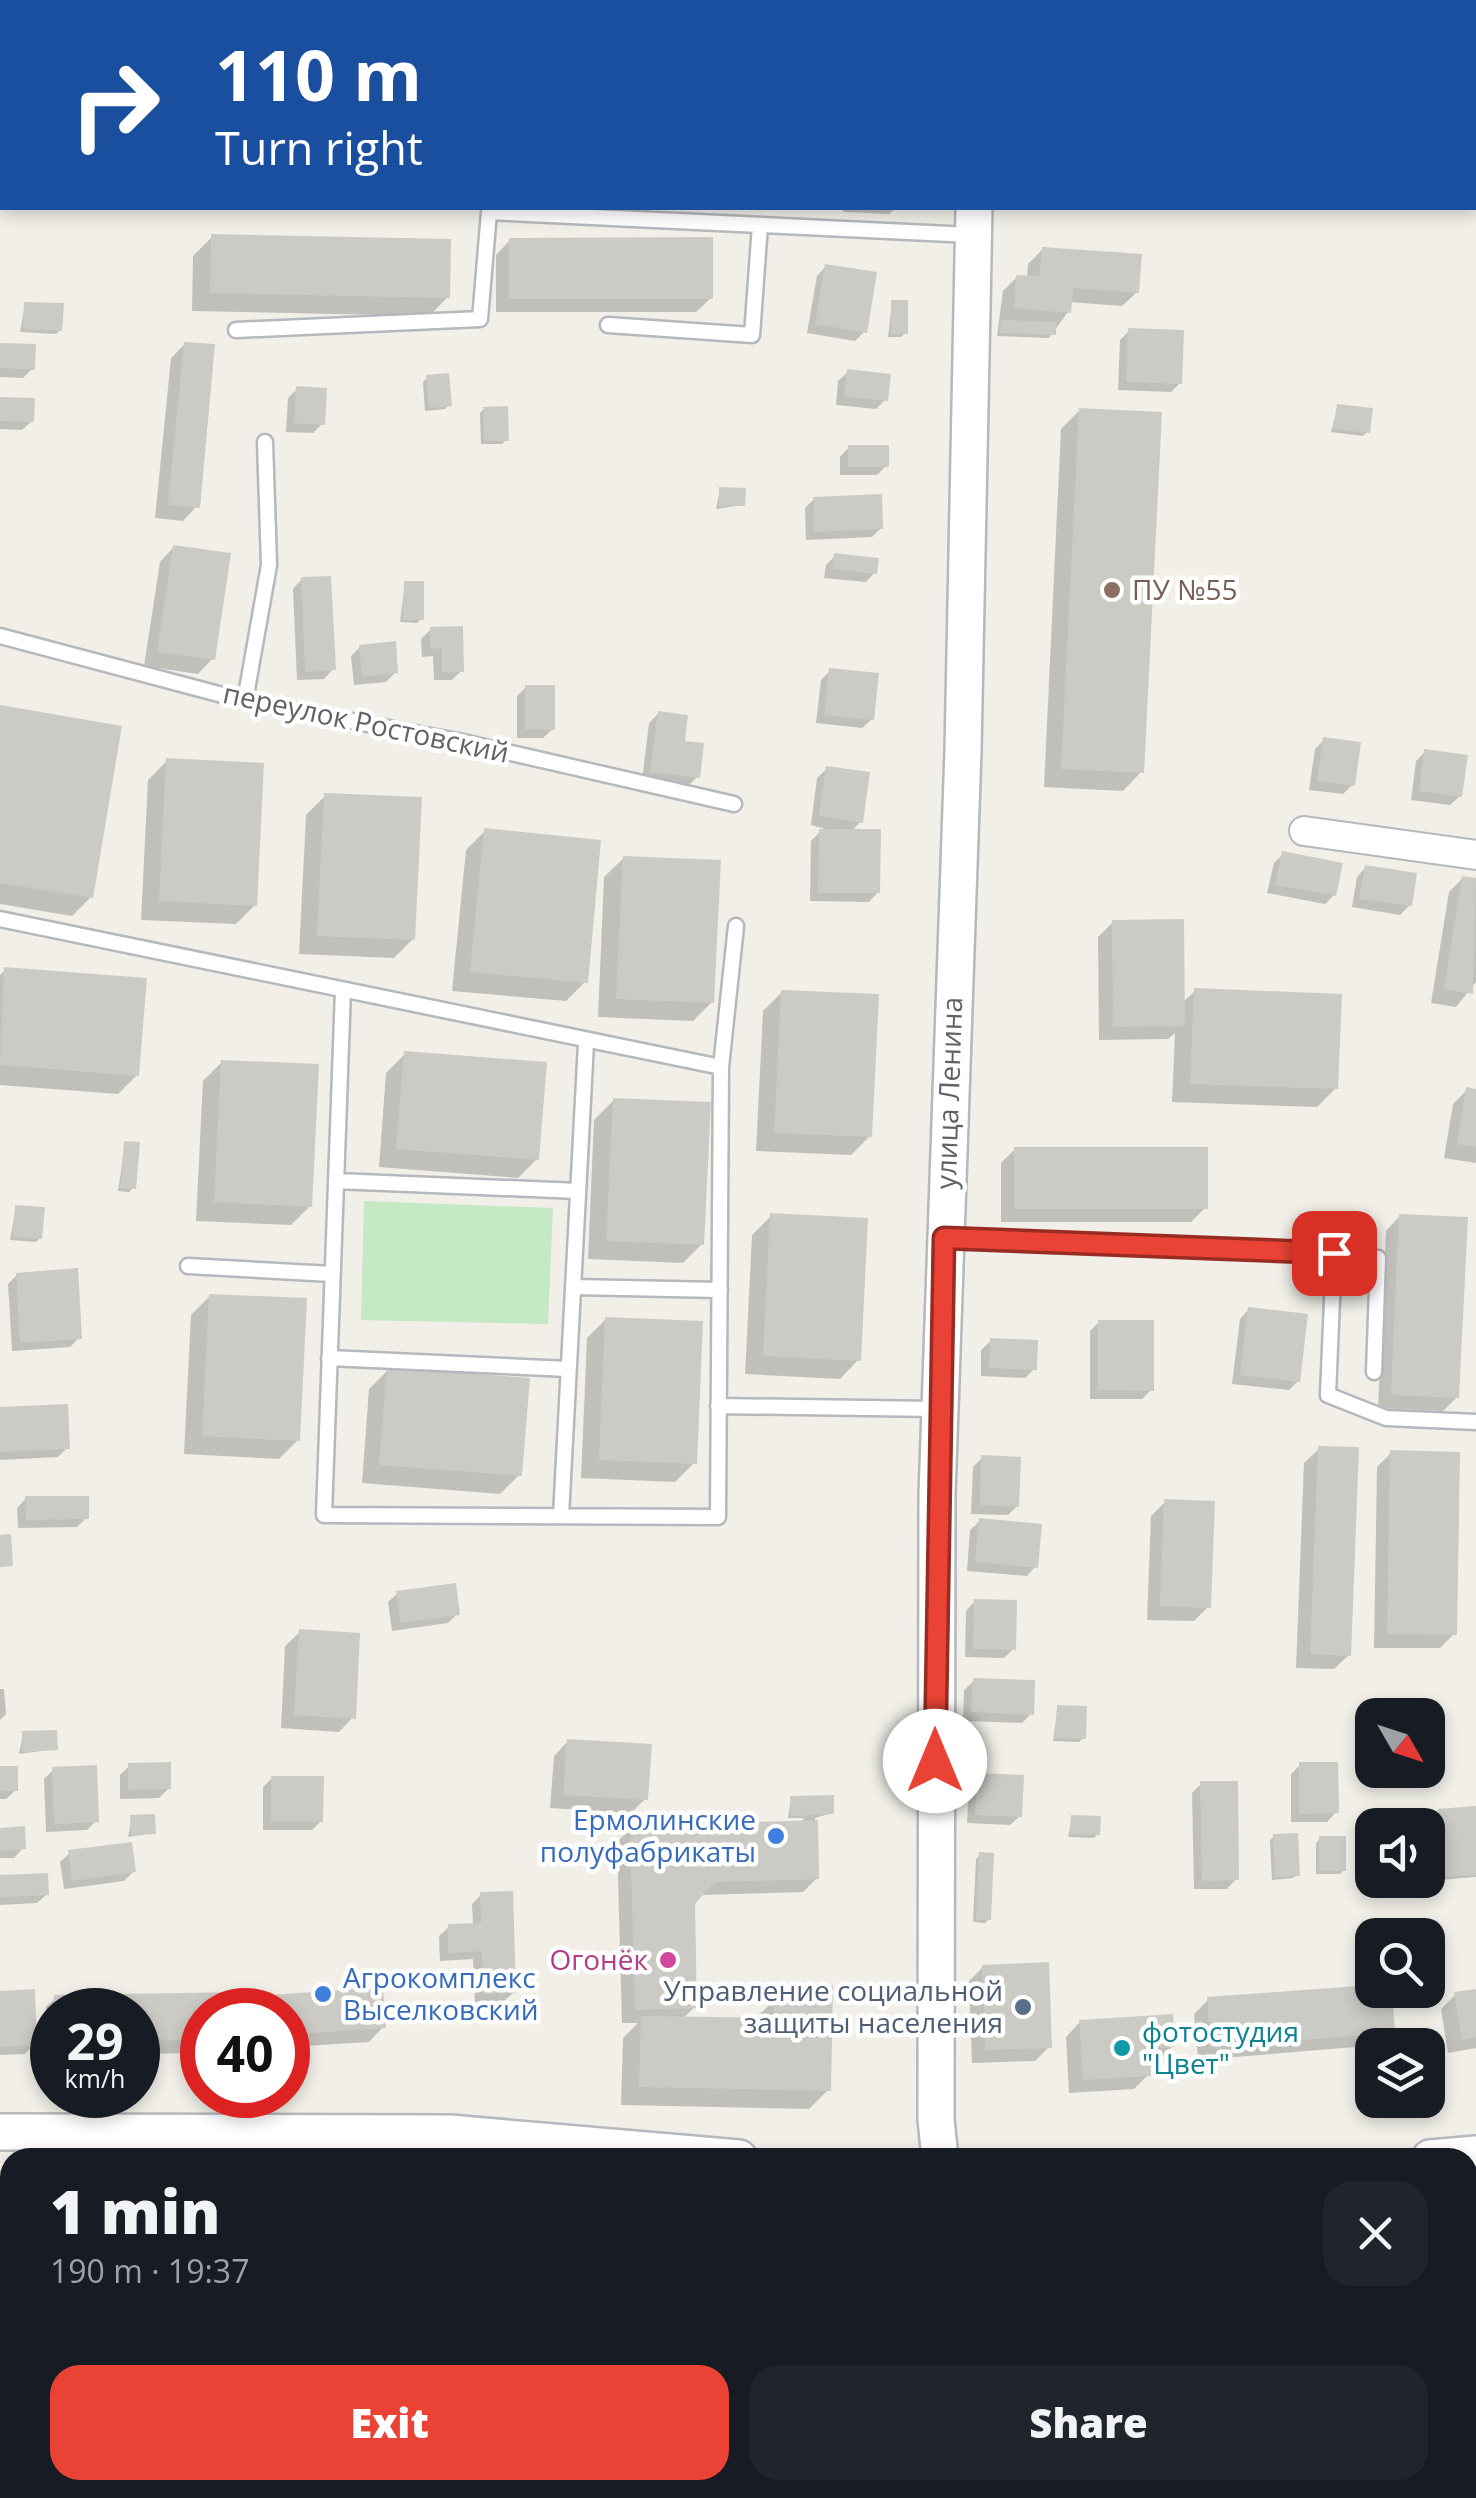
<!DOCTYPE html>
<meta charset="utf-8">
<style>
body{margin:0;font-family:"Open Sans",sans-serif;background:#20242c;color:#f1f3f6;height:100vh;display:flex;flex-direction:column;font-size:38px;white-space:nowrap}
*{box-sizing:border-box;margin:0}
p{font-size:32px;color:#9ea1a6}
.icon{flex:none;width:55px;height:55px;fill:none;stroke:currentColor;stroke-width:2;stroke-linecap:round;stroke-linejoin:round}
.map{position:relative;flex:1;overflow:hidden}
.panel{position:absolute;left:0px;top:2148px;width:1478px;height:352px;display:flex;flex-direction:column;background:#171b24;border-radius:30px 30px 0 0;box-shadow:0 5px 15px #0003}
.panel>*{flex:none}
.banner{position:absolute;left:0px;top:0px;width:1478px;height:210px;box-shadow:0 5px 15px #0003;background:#1a4fa0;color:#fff;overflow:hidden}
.needle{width:65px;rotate:129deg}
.tools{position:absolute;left:1355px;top:1698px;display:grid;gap:20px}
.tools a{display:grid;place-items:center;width:90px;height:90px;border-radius:20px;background:#171b24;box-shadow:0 5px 15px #0003;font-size:50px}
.speed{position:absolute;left:30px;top:1988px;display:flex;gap:20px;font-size:50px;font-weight:700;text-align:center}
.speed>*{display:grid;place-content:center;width:130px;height:130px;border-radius:50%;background:#171b24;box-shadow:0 5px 15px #0003;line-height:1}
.speed small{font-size:25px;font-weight:400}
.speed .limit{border:15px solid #d22;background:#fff;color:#111}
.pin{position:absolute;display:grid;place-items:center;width:85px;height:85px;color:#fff;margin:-42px;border-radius:20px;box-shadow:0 5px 15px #0006}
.me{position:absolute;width:110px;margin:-55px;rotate:0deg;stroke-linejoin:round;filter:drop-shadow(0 0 8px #0008)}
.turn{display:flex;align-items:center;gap:35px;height:210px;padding:0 50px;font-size:45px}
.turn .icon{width:130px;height:130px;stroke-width:2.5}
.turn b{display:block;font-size:70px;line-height:85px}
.round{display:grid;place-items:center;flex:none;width:105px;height:105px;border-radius:30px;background:#20242c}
.headline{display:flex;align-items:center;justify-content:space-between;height:170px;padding:0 50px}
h1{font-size:60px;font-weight:800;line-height:75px}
.cta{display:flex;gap:20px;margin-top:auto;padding:20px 50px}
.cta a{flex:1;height:115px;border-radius:30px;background:#ea4335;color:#fff;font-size:40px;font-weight:800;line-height:115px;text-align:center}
.cta a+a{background:#20242c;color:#f1f3f6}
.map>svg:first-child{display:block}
.commercial{fill:#fef7e0}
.green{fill:#c5e8c5}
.shadow{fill:#0003}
.building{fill:#cccac5}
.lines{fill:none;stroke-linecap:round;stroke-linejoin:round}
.service-casing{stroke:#b5b8bc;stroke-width:19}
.minor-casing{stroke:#b5b8bc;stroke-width:32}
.tertiary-casing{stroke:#b5b8bc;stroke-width:40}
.service{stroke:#fff;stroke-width:14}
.minor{stroke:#fff;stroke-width:28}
.tertiary{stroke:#fff;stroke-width:35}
.route-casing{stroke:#982c22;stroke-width:25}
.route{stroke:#ea4335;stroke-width:18}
.education-dot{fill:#8d6e63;stroke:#fff;stroke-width:4}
.shop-dot{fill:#3f7fe0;stroke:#fff;stroke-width:4}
.hotel-dot{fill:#d1479c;stroke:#fff;stroke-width:4}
.service-dot{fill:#5c6f8a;stroke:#fff;stroke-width:4}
.culture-dot{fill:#0f9aa8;stroke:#fff;stroke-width:4}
.labels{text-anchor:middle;stroke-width:9;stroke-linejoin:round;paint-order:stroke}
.education-label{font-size:28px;fill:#785e54;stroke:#fff;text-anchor:start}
.street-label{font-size:28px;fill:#5f6368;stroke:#fff}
.shop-label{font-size:28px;fill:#366cbe;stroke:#fff;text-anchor:end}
.hotel-label{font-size:28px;fill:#b23c85;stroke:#fff;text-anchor:end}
.service-label{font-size:28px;fill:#4e5e75;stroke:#fff;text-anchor:end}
.culture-label{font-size:28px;fill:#0d838f;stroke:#fff;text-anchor:start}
</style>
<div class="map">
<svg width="1476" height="2498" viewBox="0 0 1476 2498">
<rect width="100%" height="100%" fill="#f1efe8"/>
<path class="commercial" d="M0 2163 10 2164V2490H657V2498H0Z"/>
<path class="green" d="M364 1201 553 1208 548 1324 361 1320Z"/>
<path class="shadow" d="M0 12H2L1 41 0 40Z
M843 208H896L889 214 843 212Z
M212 237 448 297 429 316 192 311 193 256Z
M510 240 711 298 696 312H496V255Z
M1043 249 1137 292 1122 306 1069 302 1068 312 1049 338 997 336 1003 291 1017 277 1027 278 1028 264Z
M826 266 864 332 855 341 807 333 817 276Z
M892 303 905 333 901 337H888Z
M25 304 60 330 56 334 20 332Z
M1129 331 1180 383 1171 392 1118 390 1120 340Z
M185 344 197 506 183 521 155 518 171 358Z
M0 345 32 369 23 378 0 377Z
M848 372 885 400 876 409 836 405 838 381Z
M427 378 449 405 445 409 425 411 423 382Z
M297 389 322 424 313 433 286 432 288 398Z
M0 400 32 421 22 430 0 429Z
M1338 406 1367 432 1363 436 1331 432Z
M484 409 506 440 502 444H481L480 413Z
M1080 410 1142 771 1123 791 1044 787 1061 429Z
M849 447 886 466 877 475H840V457Z
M720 490 743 505 716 509Z
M814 499 881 528 872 537 806 540 805 508Z
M174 547 212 659 198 674 144 666 160 562Z
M835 556 875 572 866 582 824 578 826 565Z
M302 579 333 669 324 679 297 680 293 589Z
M405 583 421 619 417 623 400 622Z
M431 629 461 671 452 680H434L433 656 422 657 421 639Z
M360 647 396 672 386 682 354 685 351 656Z
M830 671 872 719 862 728 816 723 821 680Z
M526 687 553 729 543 738H517V696Z
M0 708 91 897 72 916 0 904Z
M658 714 682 743 698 776 688 786 642 780 649 723Z
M1324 740 1352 785 1343 794 1309 790 1315 749Z
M1425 752 1460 796 1450 805 1411 800 1416 761Z
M167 761 255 905 236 924 141 920 148 780Z
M827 769 861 821 851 832 878 892 869 902 810 901 811 841 820 832H836L811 825 817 778Z
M325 796 413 939 394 958 299 954 306 815Z
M485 831 585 982 566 1001 452 991 466 850Z
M1283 854 1334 895 1325 904 1267 893 1274 863Z
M624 858 712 1002 693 1021 598 1017 604 877Z
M1366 867 1410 905 1400 915 1352 907 1357 877Z
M1463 878 1476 880V982L1456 1007 1431 1003 1449 892Z
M1113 922 1182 1003 1195 991 1336 1088 1317 1107 1172 1102 1175 1033 1168 1039 1099 1040 1098 937Z
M5 970 137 1075 118 1094 0 1085V975Z
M782 992 870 1136 851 1155 756 1151 763 1011Z
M405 1054 537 1159 518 1178 379 1167 386 1073Z
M222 1062 310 1206 291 1225 196 1221 203 1081Z
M1467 1090 1476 1091V1163L1444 1158 1453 1104Z
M614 1100 702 1244 683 1263 588 1259 594 1120Z
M125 1144 133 1188 129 1192 118 1191Z
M1015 1149 1205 1208 1191 1222H1001V1163Z
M16 1207 40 1238 36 1242 10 1240Z
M771 1216 859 1359 840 1379 745 1374 752 1235Z
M1400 1216 1457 1397 1443 1411 1378 1408 1386 1231Z
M17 1275 79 1338 70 1347 12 1351 8 1284Z
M210 1296 298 1440 279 1459 184 1454 191 1315Z
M1249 1309 1298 1381 1289 1390 1232 1384 1240 1319Z
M606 1319 694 1463 675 1482 581 1478 587 1338Z
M1099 1322 1151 1390 1142 1399H1090V1331Z
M991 1341 1034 1369 1025 1378 981 1376V1350Z
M388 1370 519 1475 500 1494 362 1483 369 1389Z
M0 1410 67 1448 58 1457 0 1460Z
M1319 1449 1349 1655 1334 1669 1296 1668 1304 1463Z
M1391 1453 1454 1634 1440 1648H1374L1377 1467Z
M982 1458 1017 1506 1008 1515 971 1514 973 1467Z
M26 1498 86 1518 77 1527 18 1528 17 1508Z
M1165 1502 1208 1607 1194 1621 1147 1620 1151 1516Z
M980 1521 1036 1566 1027 1576 967 1571 970 1530Z
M398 1593 457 1614 448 1623 392 1631 388 1602Z
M975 1601 1013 1649 1004 1658 965 1657 966 1611Z
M300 1632 353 1717 339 1732 281 1728 285 1646Z
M974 1681 1031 1714 1022 1723 963 1721 964 1690Z
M0 1689H4L6 1714 0 1720Z
M1058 1707 1083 1738 1079 1742 1053 1741Z
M23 1734 56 1749 19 1754Z
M568 1741 645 1799 631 1813 550 1808 554 1756Z
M1300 1765 1336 1812 1327 1822H1291V1774Z
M129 1766 169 1788 159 1798 120 1799V1775Z
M0 1769 16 1790 6 1799H0Z
M53 1770 96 1821 87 1830 46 1832 44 1779Z
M978 1776 1020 1816 1010 1825 967 1823 969 1785Z
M272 1778 321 1821 312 1830H263V1787Z
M1201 1784 1236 1879 1227 1889H1194L1192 1793Z
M791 1799 832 1813 815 1818 817 1878 803 1892 699 1895 692 1903 695 2007 682 2019 756 2018 775 1999H794L806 1988 828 2090 809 2109 621 2105 623 2038 638 2023H622L617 1842 631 1828 804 1823 803 1818H788Z
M1476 1809V1877L1439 1880 1435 1815Z
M132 1818 153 1833 128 1837Z
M1072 1818 1098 1834 1094 1838 1068 1837Z
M0 1830 23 1848 14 1858H0Z
M1274 1836 1297 1874 1293 1878 1272 1880 1270 1840Z
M1320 1839 1344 1870 1340 1874H1316V1843Z
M70 1853 133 1872 124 1881 64 1889 60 1862Z
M980 1855 989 1919 985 1923 973 1922 976 1859Z
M0 1878 47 1894 37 1903 0 1905Z
M481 1895 514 1992 504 2001 475 2002 473 1959 440 1961 439 1936 449 1927 473 1926 472 1904Z
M983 1967 1049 2047 1035 2061 972 2063 969 1981Z
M1372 1988 1390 1990 1393 2032 1380 2045 1198 2060 1194 2014 1208 2000Z
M1476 1991V2048L1448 2053 1441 2009 1455 1995Z
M0 1993 34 2044 25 2054 0 2055Z
M272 1997 383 2027 369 2042 288 2047V2010H259Z
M56 1998 242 2010H202V2053L138 2054V2010H52V2051H47L46 2007Z
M1080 2022 1173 2046 1158 2060 1148 2061V2075L1134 2089 1069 2093 1066 2037Z
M0 2173H10V2295H5L6 2322 0 2327Z
M1476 2444V2498H1185V2490H1468V2445Z
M44 2490H235L223 2492 224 2498H60L59 2491Z
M534 2490H643L644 2498H536Z
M702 2490H824V2495L703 2498Z"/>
<path class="building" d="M211 234 451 239 450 298 210 293Z
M713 237V299H509V238Z
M1042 247 1142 254 1139 293 1073 288 1071 313 1014 308 1016 275 1039 276Z
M825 264 877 272 867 333 815 324Z
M891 300H908V334H891Z
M24 302 64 303 62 331 23 329Z
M1001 320 1056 322V335L1000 333Z
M1128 328 1184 330 1182 384 1126 382Z
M184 342 215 344 200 508 168 505Z
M0 343 36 344 35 370 0 368Z
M847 369 891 374 888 401 844 397Z
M449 373 452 406 429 408 426 375Z
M296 386 327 388 325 425 294 423Z
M0 397 35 398 34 422 0 421Z
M1337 404 1373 408 1370 433 1333 429Z
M508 406 509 441H484L483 407Z
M1079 408 1162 412 1144 773 1061 769Z
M848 445H889V467H848Z
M719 487 746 488 745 506H719Z
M882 494 883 529 814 532 813 497Z
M173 545 231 553 215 660 157 652Z
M834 553 879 558 877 574 832 569Z
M331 576 336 670 305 672 301 577Z
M404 581H424V620H403Z
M463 626 464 672H442V648L430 649V627Z
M396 641 398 673 362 677 359 645Z
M829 668 879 673 874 720 824 715Z
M525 685H555V730L525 729Z
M0 705 122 726 93 898 0 883Z
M658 711 688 715 685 741 704 743 700 778 650 772Z
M1323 737 1361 742 1355 786 1317 781Z
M1424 749 1468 755 1462 797 1419 791Z
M166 758 264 763 257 906 159 901Z
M826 766 870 772 863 823 819 816Z
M324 793 422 797 415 940 317 936Z
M484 828 601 840 588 983 470 972Z
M819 829H881L880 893H818Z
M1282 851 1343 863 1336 896 1275 885Z
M623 856 721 860 714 1003 616 999Z
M1365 865 1417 873 1412 906 1359 899Z
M1462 876 1476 878 1473 994 1444 989Z
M1184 919 1185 1026 1113 1027 1112 920Z
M4 967 147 978 139 1076 0 1065Z
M1194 988 1342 994 1338 1089 1190 1084Z
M781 990 879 994 872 1137 774 1133Z
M404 1051 547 1062 539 1160 396 1149Z
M221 1060 319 1064 312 1207 214 1202Z
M1466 1087 1476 1089V1147L1457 1144Z
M613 1098 711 1102 704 1245 606 1241Z
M124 1141 140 1142 136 1189 120 1188Z
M1014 1147H1208V1209H1014Z
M15 1205 45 1207 42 1239 13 1237Z
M770 1213 868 1218 861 1361 763 1356Z
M1399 1214 1468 1217 1459 1398 1391 1395Z
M78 1268 82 1339 20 1343 16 1273Z
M209 1294 307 1298 300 1441 202 1436Z
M1248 1307 1308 1314 1300 1382 1240 1375Z
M605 1317 703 1321 697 1464 599 1460Z
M1098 1320H1154V1391L1098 1390Z
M990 1338 1038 1340 1037 1370 989 1368Z
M387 1367 530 1378 522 1476 379 1465Z
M68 1404 70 1449 0 1452V1407Z
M1318 1446 1359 1447 1351 1656 1310 1654Z
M1390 1450 1460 1452 1457 1635 1387 1634Z
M981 1455 1021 1457 1019 1507 980 1505Z
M25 1496H89V1519L26 1520Z
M1164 1499 1215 1501 1211 1608 1160 1606Z
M979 1518 1042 1524 1038 1568 975 1562Z
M11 1534 13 1566 0 1567V1535Z
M456 1583 460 1615 401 1623 396 1591Z
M974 1599 1017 1600 1016 1650 973 1649Z
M299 1629 360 1633 356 1719 294 1715Z
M973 1678 1035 1680 1034 1715 971 1712Z
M1057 1705 1087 1706 1086 1739 1055 1738Z
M57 1730 58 1750 22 1752V1731Z
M567 1739 652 1744 648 1800 563 1795Z
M171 1762V1789L128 1790V1763Z
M1299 1762H1338L1339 1813 1299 1814Z
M97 1765 99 1822 54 1824 52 1767Z
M0 1766H18V1791H0Z
M977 1773 1024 1775 1022 1817 975 1815Z
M271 1776H324L323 1822H271Z
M1200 1781H1238L1239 1880 1202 1881Z
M834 1795V1814L791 1816 790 1796Z
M1476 1806V1875L1442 1877 1438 1809Z
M155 1814 156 1834 131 1835 130 1815Z
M1071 1815 1101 1816 1100 1835 1070 1834Z
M818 1820 819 1879 715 1882 695 1904 697 2008 635 2010 630 1826Z
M25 1826 26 1849 0 1851V1828Z
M1298 1833 1300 1876 1275 1877 1273 1834Z
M1319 1836H1346V1871H1319Z
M132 1842 136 1872 72 1881 68 1850Z
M979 1852 994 1853 991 1920H976Z
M48 1873 49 1895 0 1897V1875Z
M513 1891 516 1993 483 1994 482 1951 448 1953V1924L481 1923 480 1892Z
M1049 1962 1052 2048 985 2050 982 1965Z
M805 1985 833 1986 831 2091 639 2087 641 2016 774 2018V1997H804Z
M1372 1985V1990H1392L1395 2033 1211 2047 1207 1997Z
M383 1987 386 2028 288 2035V2010H272L271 1995Z
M35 1989 37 2045 0 2047V1991Z
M1476 1989V2037L1462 2040 1454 1992Z
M244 1992 245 2010H202V2040L138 2041V2010H55L54 1995Z
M1173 2014 1175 2047 1150 2048 1151 2076 1083 2080 1079 2020Z
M0 2170H10L8 2323H0Z
M1468 2442H1476V2498H1204V2490H1468Z
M79 2490H139L140 2492 80 2498Z
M172 2490H225L226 2498H173Z
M238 2490H531L533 2498H235L234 2491Z
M556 2490H645L646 2498H557Z
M722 2490H826L827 2496 722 2498Z"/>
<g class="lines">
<defs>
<path id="service" d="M608 325 752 335 760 225
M236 330 480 319 489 212 971 235
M0 636 245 701 463 742 734 804
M245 701 269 565 265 442
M0 919 721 1067 718 1517 324 1515 343 990
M721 1067 736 926
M336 1181 578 1191
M944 1239 1334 1253 1328 1395 1386 1418 1476 1422
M1334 1253 1378 1258 1374 1372
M188 1266 332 1274
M573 1287 720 1290
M329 1358 568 1369
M718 1406 938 1409
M561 1516 586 1043
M1148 2490V2498"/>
<path id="minor" d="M1475 71 1476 72
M1304 831 1476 855"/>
<path id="tertiary" d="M986 2V0
M0 2132 450 2133 739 2158
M940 2158 936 2119 937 1495 963 751 974 208
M1430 2158 1476 2154
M957 2490V2498"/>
</defs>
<use href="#service" class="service-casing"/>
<use href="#minor" class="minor-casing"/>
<use href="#tertiary" class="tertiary-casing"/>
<use href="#service" class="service"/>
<use href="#minor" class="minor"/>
<use href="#tertiary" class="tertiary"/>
</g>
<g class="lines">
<defs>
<path id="route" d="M935 1761 944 1238 1334 1253"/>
</defs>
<use href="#route" class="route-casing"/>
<use href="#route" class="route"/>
</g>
<circle class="education-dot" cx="1112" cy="590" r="10"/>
<g class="shop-dot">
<circle cx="776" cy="1836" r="10"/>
<circle cx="323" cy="1994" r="10"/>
</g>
<circle class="hotel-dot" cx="668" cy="1960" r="10"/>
<circle class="service-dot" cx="1023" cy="2007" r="10"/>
<circle class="culture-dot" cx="1122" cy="2048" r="10"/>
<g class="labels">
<g class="education-label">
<text x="1132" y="600">ПУ №55</text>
</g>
<g class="street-label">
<text transform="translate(366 723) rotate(12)" y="10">переулок Ростовский</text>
<text transform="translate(949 1093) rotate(-88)" y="10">улица Ленина</text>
</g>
<g class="shop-label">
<text x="756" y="1830">Ермолинские<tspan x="756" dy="32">полуфабрикаты</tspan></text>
<text x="343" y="1988" text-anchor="start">Агрокомплекс<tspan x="343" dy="32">Выселковский</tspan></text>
</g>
<g class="hotel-label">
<text x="648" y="1970">Огонёк</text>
</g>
<g class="service-label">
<text x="1003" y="2001">Управление социальной<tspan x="1003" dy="32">защиты населения</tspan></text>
</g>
<g class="culture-label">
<text x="1142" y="2042">фотостудия<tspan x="1142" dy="32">"Цвет"</tspan></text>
</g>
</g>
</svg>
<div class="tools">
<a><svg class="needle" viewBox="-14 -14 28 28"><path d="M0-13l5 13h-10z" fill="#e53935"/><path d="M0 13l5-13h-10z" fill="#9ea1a6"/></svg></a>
<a><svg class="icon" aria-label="sound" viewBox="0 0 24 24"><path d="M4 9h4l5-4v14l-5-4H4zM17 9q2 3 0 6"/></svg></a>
<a><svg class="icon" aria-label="search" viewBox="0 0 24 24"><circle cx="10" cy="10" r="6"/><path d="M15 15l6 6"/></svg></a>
<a><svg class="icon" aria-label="layers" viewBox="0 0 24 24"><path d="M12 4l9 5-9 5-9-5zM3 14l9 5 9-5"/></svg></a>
</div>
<div class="speed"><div>29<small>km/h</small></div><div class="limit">40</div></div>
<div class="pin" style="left:1334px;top:1253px;background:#d93025"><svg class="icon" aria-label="arrive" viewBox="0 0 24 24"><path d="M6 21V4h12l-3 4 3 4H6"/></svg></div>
<svg class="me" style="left:935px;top:1761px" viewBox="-20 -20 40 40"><circle r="19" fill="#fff"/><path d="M0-13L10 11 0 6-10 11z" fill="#ea4335"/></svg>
<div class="banner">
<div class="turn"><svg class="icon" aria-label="right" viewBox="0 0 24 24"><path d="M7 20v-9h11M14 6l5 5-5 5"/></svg><div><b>110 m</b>Turn right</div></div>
</div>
<section class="panel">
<div class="headline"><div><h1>1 min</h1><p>190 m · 19:37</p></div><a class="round"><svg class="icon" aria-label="close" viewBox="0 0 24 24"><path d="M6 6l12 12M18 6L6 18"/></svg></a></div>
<div class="cta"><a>Exit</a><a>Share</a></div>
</section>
</div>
